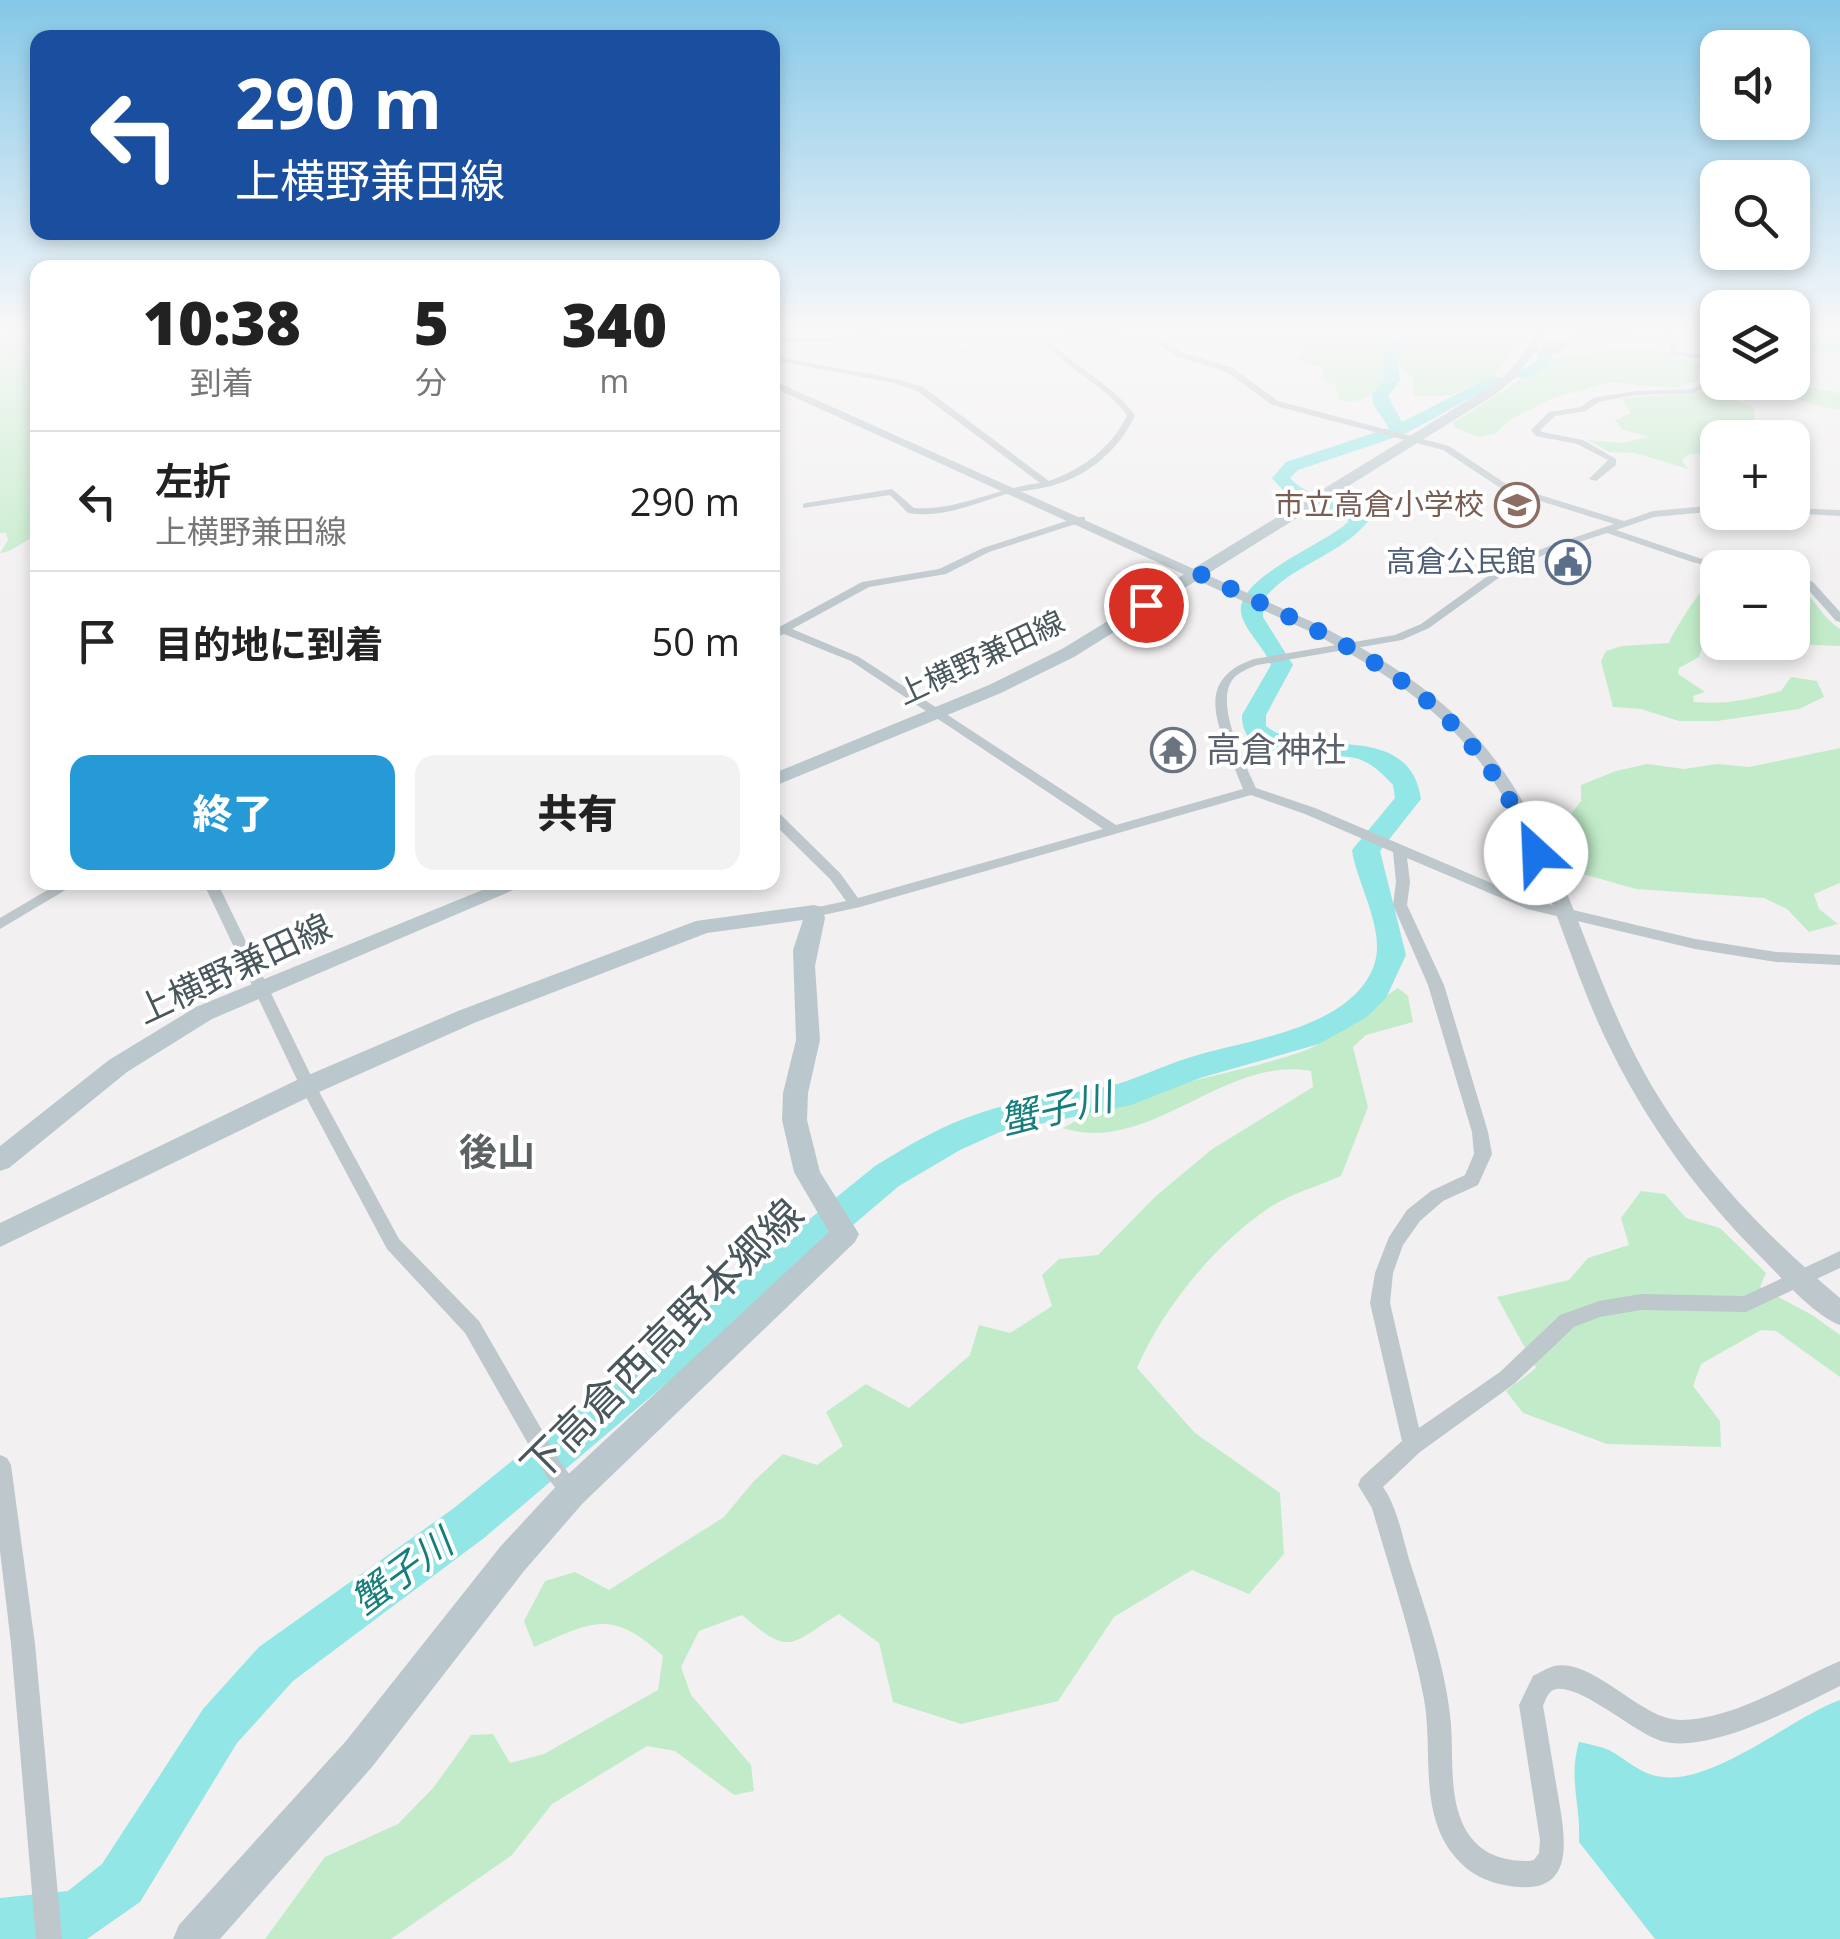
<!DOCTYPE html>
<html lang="ja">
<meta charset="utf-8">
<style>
body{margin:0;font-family:"Open Sans","Noto Sans JP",sans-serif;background:#f2f2f2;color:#222;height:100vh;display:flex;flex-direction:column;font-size:38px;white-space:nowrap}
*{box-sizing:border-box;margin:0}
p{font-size:32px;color:#767676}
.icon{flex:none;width:55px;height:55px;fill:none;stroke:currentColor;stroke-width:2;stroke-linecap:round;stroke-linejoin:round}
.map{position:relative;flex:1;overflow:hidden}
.panel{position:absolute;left:30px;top:260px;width:750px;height:630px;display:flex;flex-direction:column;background:#fff;border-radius:20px;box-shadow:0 5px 15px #0003}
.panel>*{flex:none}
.banner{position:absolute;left:30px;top:30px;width:750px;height:210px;border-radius:20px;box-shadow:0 5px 15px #0003;background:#1a4fa0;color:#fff;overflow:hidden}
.fabs{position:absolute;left:1700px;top:30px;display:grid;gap:20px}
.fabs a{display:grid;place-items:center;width:110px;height:110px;border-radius:20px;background:#fff;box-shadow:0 5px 15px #0003;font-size:50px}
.pin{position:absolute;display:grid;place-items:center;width:85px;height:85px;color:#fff;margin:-42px;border:5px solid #fff;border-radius:50%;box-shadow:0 2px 10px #0007}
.me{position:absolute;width:110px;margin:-55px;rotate:335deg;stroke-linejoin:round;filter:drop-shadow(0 0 8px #0008)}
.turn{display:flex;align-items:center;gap:35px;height:210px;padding:0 40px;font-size:45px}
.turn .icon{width:130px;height:130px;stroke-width:2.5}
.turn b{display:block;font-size:70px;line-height:85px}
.eta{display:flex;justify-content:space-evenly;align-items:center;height:170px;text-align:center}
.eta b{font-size:60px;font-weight:800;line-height:70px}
.primary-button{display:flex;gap:20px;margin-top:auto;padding:20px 40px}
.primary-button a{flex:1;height:115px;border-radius:20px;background:#269ad6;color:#fff;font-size:40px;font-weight:800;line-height:115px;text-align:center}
.primary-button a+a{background:#f2f2f2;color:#222}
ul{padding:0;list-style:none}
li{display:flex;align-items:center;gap:30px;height:140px;padding:0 40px;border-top:2px solid #e0e0e0}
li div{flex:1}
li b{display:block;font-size:38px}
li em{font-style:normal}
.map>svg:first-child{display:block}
.green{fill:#c2ecc9}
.water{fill:#92e6e5}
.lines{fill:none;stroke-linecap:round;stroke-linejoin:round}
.river{fill:#92e6e5;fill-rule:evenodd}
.minor{fill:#bdc7cc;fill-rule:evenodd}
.tertiary{fill:#bdc7cc;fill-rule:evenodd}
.secondary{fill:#bac8cd;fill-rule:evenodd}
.route{stroke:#1a73e8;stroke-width:18;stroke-dasharray:0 32.4}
.labels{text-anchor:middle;stroke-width:8;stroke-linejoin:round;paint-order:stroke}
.far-education-label{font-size:30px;fill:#785e54;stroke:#fff;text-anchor:end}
.far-service-label{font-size:30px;fill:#4e5e75;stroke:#fff;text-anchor:end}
.far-street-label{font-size:30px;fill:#49575c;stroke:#fff}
.worship-label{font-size:35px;fill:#5b616d;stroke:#fff;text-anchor:start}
.street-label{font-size:35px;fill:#49575c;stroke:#fff}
.water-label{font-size:38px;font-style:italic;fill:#167e7d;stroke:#fff}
.neighbourhood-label{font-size:38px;font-weight:bold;fill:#5d6264;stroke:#fff}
.near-street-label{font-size:42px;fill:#49575c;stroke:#fff}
</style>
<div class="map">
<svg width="1840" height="1939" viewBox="0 0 1840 1939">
<rect width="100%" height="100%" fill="#f2f0f1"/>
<path class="green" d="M0 330H38L37 536C23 540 14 552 0 553L8 540 6 533H0Z
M909 330H1029L1035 337 1011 351 1015 343 1010 340 966 353 960 352 966 343C941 334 917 344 892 334Z
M1275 330H1527L1529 331 1493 376 1451 395 1414 396 1413 379 1399 363 1384 361 1385 382C1373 396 1358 405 1339 400L1336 386 1322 379 1324 369 1296 358 1305 353 1296 340 1300 335Z
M1647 346 1707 366 1696 371 1699 381 1673 388 1610 382 1553 398 1511 419 1495 434 1478 437 1456 428 1453 423 1557 356Z
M1717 381 1786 383 1840 393V409C1806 407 1770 382 1735 393L1737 401 1754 407 1755 434 1751 437 1718 438 1717 453 1690 454 1682 460 1688 469 1635 453 1609 452 1588 440 1621 443 1649 437 1622 429 1615 420 1631 413 1622 400 1624 398 1712 391V384Z
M1717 574 1718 642H1792L1793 581C1813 594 1819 615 1840 629V646L1792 644 1768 653 1702 648 1699 657 1679 668 1678 674 1705 692 1693 696 1694 702C1726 705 1751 699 1781 691L1791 677 1817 681 1824 697 1799 709 1717 721H1679L1641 709 1613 707 1601 661 1606 651 1622 646 1669 643C1675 628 1705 582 1717 574Z
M1840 748V883L1814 894 1819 909 1838 924 1809 932 1787 909 1764 898 1636 889 1583 874 1572 860 1560 829 1581 801V785L1616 771 1647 764 1684 769 1717 764 1749 767Z
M1398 988 1408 996 1413 1022 1366 1035 1353 1047 1368 1107 1341 1176C1318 1186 1290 1194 1269 1208 1214 1245 1163 1308 1137 1368L1195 1433 1280 1493 1284 1554 1249 1594 1192 1570 1114 1617 1058 1701 961 1724 893 1702 879 1643 839 1614C789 1645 791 1657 742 1615L699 1631 681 1667 691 1695 751 1765 754 1791 734 1795 675 1751 647 1746 552 1804 512 1855 391 1939H265L325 1857 398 1824 434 1787 471 1735 493 1734 510 1763 544 1754 658 1690 663 1656C611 1608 593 1622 534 1647L524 1621 545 1581 575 1572 609 1590 724 1517 753 1482 783 1454 817 1465 843 1446 826 1412 866 1384 909 1408 970 1355 979 1325 1010 1333 1052 1306 1042 1275 1059 1259 1098 1255 1156 1196 1211 1150 1313 1087 1311 1071C1224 1055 1149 1156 1063 1128 1137 1085 1222 1079 1301 1052 1338 1039 1365 1008 1398 988Z
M1641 1191 1665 1194 1686 1218 1720 1228 1766 1273 1760 1287 1812 1315 1840 1335V1377L1776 1331 1761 1330 1701 1364 1693 1386 1720 1421 1721 1447 1607 1444 1523 1413 1506 1391 1536 1368 1497 1297 1569 1280 1588 1258 1629 1245 1621 1218Z"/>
<path class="water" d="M1840 1700V1939H1655L1579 1842C1581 1804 1568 1779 1579 1742 1588 1744 1599 1746 1609 1750 1624 1758 1640 1773 1656 1776 1711 1788 1788 1719 1840 1700Z"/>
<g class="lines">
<path class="river" d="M1376 330H1393L1408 339 1398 358 1400 381 1388 396 1402 422 1492 376 1505 379 1405 434 1298 470 1290 478C1311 502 1348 496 1369 520 1341 556 1291 564 1263 600V617L1293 665 1266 715V726C1308 761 1409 717 1421 799L1380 851 1406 955 1386 998 1367 1017 1319 1044 1200 1078 1131 1105 1000 1132 960 1150 899 1186 484 1538 293 1681 237 1743 140 1902 87 1939H0V1898L68 1891 102 1864 203 1709 259 1647 454 1508 875 1166C909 1145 944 1124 983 1112 1024 1098 1067 1095 1109 1086 1136 1080 1161 1066 1188 1058 1244 1040 1348 1030 1373 968 1388 933 1357 885 1352 850L1395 798 1393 785C1383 774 1371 762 1355 758 1323 750 1241 768 1242 715L1271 665C1264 647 1248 634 1242 617 1229 579 1327 544 1349 521L1290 498 1272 478 1286 462 1389 428 1373 404 1372 395 1384 380 1383 358 1392 340Z
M1584 330H1633L1626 334 1567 340 1555 349 1548 366 1526 379 1513 376 1536 361 1543 344 1558 333Z
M1792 340 1840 344V352L1792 348Z"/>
<path class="minor" d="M890 330H908L828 342H772V338H828Z
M1034 330H1040C1067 364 1109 380 1135 415 1121 448 1088 476 1054 485 1036 491 1018 490 1000 496 969 506 941 518 908 513L890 495 803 508V504L806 503 892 489 914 508C957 511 997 488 1040 483L917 391 894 383 772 360V356L896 379 923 387 1049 481C1081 470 1113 447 1127 415 1101 381 1057 365 1034 330Z
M1629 330H1653C1624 340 1578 328 1558 353H1530L1526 351 1530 349H1555L1557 342 1583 334Z
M1657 330H1665L1680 337 1675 351 1718 358V362L1668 354 1673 340Z
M1065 331 1159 338 1184 353 1233 368 1278 401 1449 446 1508 485 1624 521 1653 511 1718 505V511L1654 517 1616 530 1699 558 1737 568H1718L1692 562 1607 533 1555 550 1511 569 1429 628 1402 640 1257 665C1247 669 1236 673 1231 682 1216 707 1245 764 1256 788L1315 808 1531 900 1695 939 1776 952 1840 955V965L1776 962 1695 949 1527 909 1407 858 1410 882 1407 905 1444 985 1488 1132 1492 1154 1478 1185 1443 1201 1420 1221 1403 1245 1393 1273 1390 1303 1419 1428 1500 1372 1560 1315 1599 1301 1641 1294 1744 1296 1840 1251V1268L1746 1312 1641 1310 1600 1317 1574 1327 1514 1384 1420 1452 1383 1487C1397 1507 1402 1535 1409 1559 1425 1609 1444 1662 1450 1715 1455 1753 1446 1801 1469 1835 1484 1856 1505 1861 1529 1861L1534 1860 1539 1853 1540 1840 1519 1705 1533 1676C1539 1673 1547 1668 1554 1666 1594 1658 1641 1720 1680 1720 1736 1719 1790 1682 1840 1661V1686L1830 1691C1790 1711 1705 1754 1661 1741 1633 1732 1583 1686 1557 1689 1548 1690 1546 1699 1543 1706 1548 1733 1552 1761 1557 1789 1565 1837 1580 1900 1504 1885 1474 1879 1454 1862 1441 1835 1422 1792 1432 1744 1424 1699 1412 1634 1390 1571 1372 1508L1358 1485 1361 1478 1402 1441 1370 1303 1375 1273 1389 1237 1407 1210 1431 1191 1465 1175 1474 1154 1472 1132 1428 985 1393 905 1396 882 1393 852 1305 814 1251 795 860 907 814 917 809 915 807 912 809 909 846 901 830 879 772 822V810L777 811 840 873 858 898 1103 829 851 661 784 634 772 639V631L862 582 939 569 983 548 1079 517H1085V521L989 552 946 574 869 587 792 629 859 657 1116 825 1243 789C1238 777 1233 764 1228 751 1211 710 1204 676 1254 659L1395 635 1421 624 1503 565 1549 546 1614 524 1502 489 1443 450 1272 405 1227 372 1178 357 1154 342 1062 335Z
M1718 375V381L1694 393 1636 395 1598 402 1586 411 1555 416 1540 430 1542 432 1583 440 1616 459V465L1596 481 1589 479 1608 460 1577 444 1536 436 1531 430 1549 412 1581 407 1593 398 1636 391 1692 389Z
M1792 508 1840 510V516L1789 513 1792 512Z
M1792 572 1813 582 1840 612V622L1836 621 1805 586 1792 579Z
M61 882H79L0 929V918Z
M203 882H217L316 1086 399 1239 479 1321 561 1463 583 1492 580 1499 572 1502 564 1499 547 1477 465 1333 387 1249 300 1086Z
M0 1455 7 1458 11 1465 35 1644 62 1939H36L11 1644 0 1551Z"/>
<path class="tertiary" d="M772 380 1319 625C1373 653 1426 684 1468 728 1555 818 1580 948 1636 1057 1684 1151 1760 1231 1840 1298V1325C1813 1315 1781 1277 1760 1256 1692 1188 1636 1108 1597 1020 1559 933 1536 834 1477 758 1433 702 1372 664 1309 631L772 387Z"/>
<path class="secondary" d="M1540 330H1550L1517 376 1496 394 1074 657 1001 693 772 787V774L989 685 1062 649 1488 388 1509 372Z
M502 882H532L212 1019 127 1072 9 1168 0 1171V1146L109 1060 196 1007Z
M814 905 822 907 825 918 815 966 820 1040 808 1093 807 1120 820 1172 859 1234 855 1242 583 1503 524 1571 372 1767 220 1939H173L179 1925 346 1741 500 1547 561 1481 829 1232 794 1172 782 1120 783 1093 796 1040 793 950 803 920 707 933 474 1023 317 1093 0 1247V1223L299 1079 458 1011 696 921Z"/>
</g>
<linearGradient id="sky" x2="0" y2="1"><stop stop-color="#85c8e7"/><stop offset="0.55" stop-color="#f9f8f9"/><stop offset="1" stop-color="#f9f8f9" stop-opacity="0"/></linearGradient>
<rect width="1840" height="601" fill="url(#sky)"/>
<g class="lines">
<path class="route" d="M1146 605 1198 573C1352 648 1463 684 1536 853"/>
</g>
<defs>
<symbol id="school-ring" viewBox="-11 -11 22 22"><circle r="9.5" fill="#fff" stroke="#8d6e63" stroke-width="1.5"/><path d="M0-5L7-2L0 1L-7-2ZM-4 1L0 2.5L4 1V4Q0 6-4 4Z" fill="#8d6e63"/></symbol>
<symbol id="civic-ring" viewBox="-11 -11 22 22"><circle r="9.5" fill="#fff" stroke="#5c6f8a" stroke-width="1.5"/><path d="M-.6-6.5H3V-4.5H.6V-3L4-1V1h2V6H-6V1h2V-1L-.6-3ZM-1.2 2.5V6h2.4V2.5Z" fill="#5c6f8a"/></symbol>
<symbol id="temple-ring" viewBox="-11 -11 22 22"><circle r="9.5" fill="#fff" stroke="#6b7280" stroke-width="1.5"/><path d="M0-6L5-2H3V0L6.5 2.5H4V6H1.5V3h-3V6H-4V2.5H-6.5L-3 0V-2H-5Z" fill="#6b7280"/></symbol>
</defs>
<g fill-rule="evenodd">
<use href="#school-ring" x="1492" y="480" width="50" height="50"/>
<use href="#civic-ring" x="1543" y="537" width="50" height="50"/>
<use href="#temple-ring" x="1148" y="725" width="50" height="50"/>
</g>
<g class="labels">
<g class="far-education-label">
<text x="1484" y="515">市立高倉小学校</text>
</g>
<g class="far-service-label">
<text x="1536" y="572">高倉公民館</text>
</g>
<g class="far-street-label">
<text transform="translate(981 658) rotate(-25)" y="10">上横野兼田線</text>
</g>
<g class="worship-label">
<text x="1206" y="762">高倉神社</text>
</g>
<g class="street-label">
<text transform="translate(234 969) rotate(-25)" y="12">上横野兼田線</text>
</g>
<g class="water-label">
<text transform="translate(1056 1109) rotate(-13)" y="13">蟹子川</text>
<text transform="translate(402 1572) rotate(-36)" y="13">蟹子川</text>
</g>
<g class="neighbourhood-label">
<text x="497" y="1166">後山</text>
</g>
<g class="near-street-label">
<text transform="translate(662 1340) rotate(-45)" y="15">下高倉西高野本郷線</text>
</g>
</g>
</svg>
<div class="fabs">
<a><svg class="icon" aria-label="sound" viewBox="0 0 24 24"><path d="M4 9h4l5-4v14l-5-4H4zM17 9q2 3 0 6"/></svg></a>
<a><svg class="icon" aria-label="search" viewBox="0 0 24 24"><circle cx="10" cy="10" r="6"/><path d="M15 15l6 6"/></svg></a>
<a><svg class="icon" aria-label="layers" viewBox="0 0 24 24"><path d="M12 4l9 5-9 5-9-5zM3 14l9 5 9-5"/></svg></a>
<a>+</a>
<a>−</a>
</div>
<div class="pin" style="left:1146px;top:605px;background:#d93025"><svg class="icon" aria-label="arrive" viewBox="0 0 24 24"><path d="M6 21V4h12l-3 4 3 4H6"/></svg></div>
<svg class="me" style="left:1536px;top:853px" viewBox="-20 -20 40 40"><circle r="19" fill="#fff"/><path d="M0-13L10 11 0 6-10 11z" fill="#1a73e8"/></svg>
<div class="banner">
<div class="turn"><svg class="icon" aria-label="left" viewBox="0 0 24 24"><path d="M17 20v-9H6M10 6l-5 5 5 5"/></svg><div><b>290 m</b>上横野兼田線</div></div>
</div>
<section class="panel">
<div class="eta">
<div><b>10:38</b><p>到着</p></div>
<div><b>5</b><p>分</p></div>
<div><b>340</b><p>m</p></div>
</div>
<ul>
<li><svg class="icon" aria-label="left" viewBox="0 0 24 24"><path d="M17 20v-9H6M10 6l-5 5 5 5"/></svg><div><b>左折</b><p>上横野兼田線</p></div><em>290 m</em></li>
<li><svg class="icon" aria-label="arrive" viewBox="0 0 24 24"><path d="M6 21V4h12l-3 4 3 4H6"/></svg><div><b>目的地に到着</b></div><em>50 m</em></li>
</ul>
<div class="primary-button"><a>終了</a><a>共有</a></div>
</section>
</div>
